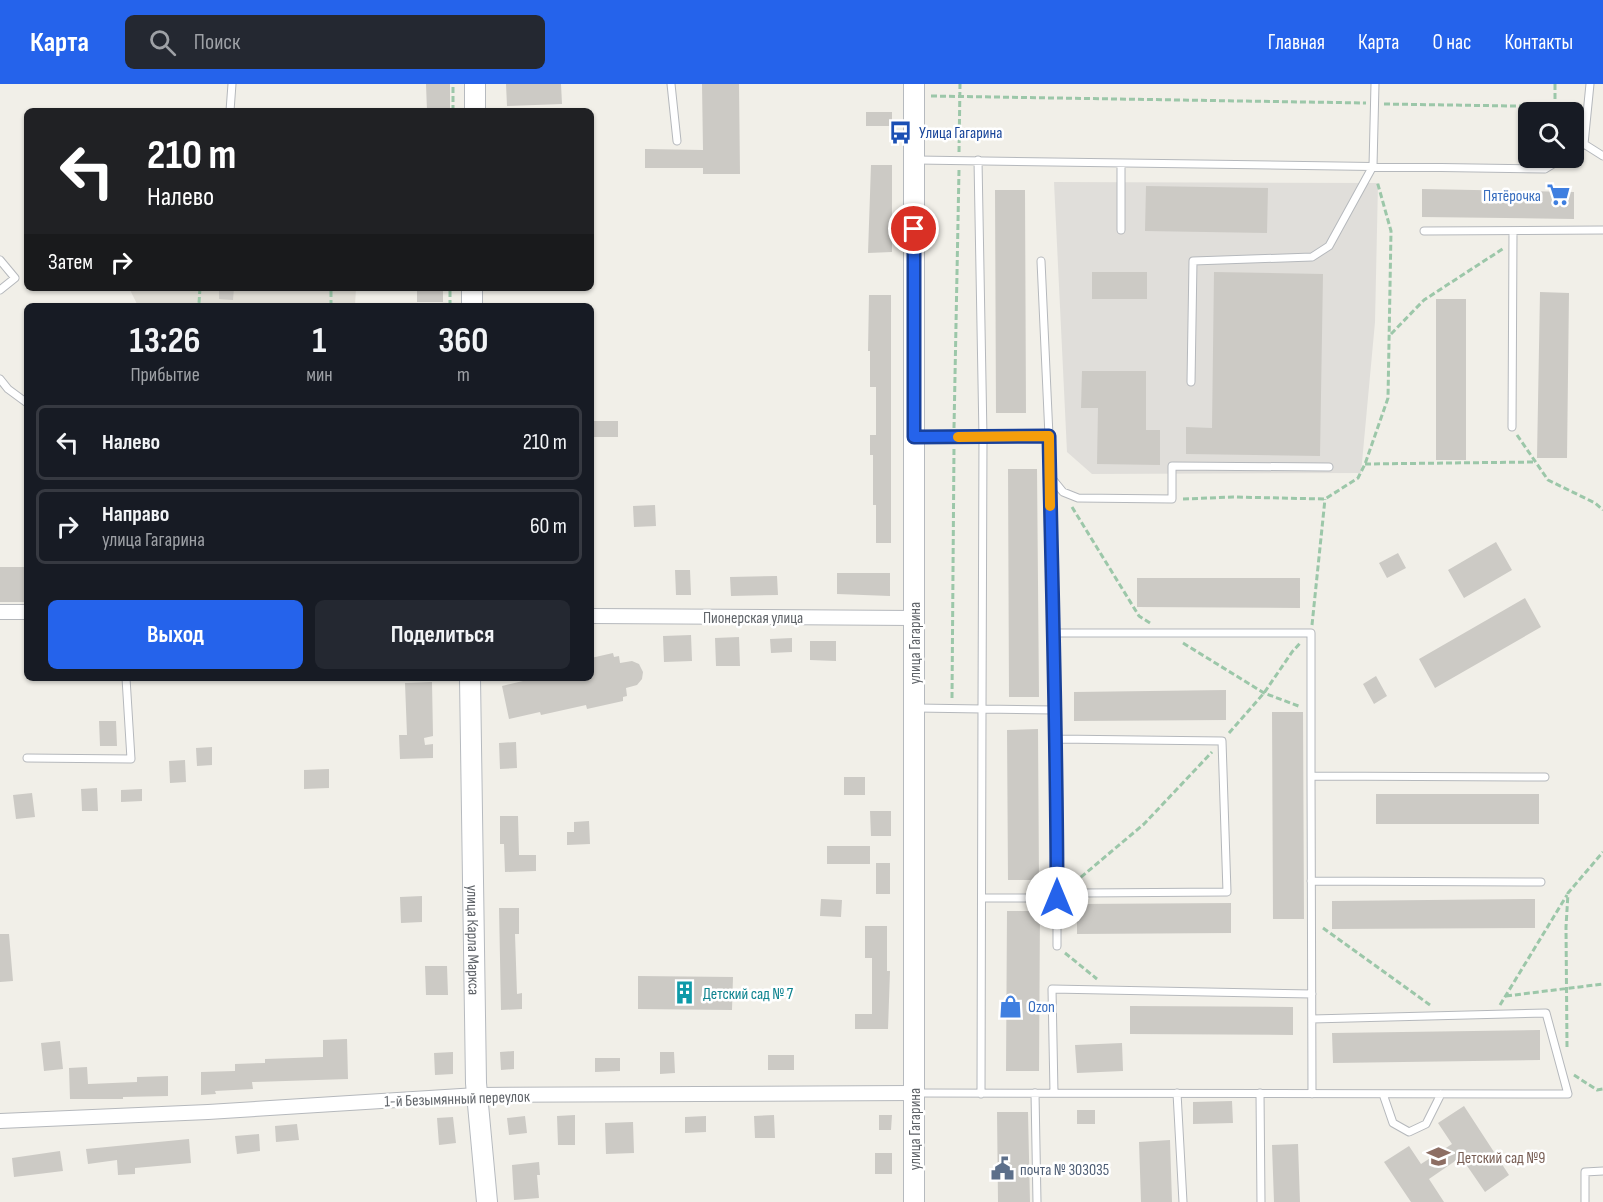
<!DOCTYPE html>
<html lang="ru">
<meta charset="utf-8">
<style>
body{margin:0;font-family:"Sofia Sans Condensed",sans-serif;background:#242831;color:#f1f3f6;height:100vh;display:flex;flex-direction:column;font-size:22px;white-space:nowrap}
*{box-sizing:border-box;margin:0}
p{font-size:20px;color:#9ea1a6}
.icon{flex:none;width:33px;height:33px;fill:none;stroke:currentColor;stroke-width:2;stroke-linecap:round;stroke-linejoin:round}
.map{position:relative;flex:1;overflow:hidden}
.details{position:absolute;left:24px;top:219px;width:570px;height:378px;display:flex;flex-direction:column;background:#171b24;border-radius:9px;box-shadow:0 2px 4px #0004}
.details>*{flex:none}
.hud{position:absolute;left:24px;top:24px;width:570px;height:183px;border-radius:9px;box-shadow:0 2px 4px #0004;background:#202124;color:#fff;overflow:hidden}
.controls{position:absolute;left:1518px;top:18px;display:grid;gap:12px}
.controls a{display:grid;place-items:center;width:66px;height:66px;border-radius:9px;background:#171b24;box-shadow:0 2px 4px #0004;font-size:30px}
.pin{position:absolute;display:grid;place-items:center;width:51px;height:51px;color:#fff;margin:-26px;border:3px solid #fff;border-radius:50%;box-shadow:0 2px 6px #0007}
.me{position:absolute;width:66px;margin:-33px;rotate:0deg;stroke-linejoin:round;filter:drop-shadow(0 0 4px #0008)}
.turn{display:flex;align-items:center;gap:21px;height:126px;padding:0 24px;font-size:27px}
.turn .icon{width:78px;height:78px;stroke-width:2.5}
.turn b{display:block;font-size:42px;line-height:51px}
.then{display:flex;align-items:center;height:57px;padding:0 24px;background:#0003;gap:12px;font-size:22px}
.eta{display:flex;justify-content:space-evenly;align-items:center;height:102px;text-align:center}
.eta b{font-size:36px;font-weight:700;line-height:42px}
.primary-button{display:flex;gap:12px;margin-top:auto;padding:12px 24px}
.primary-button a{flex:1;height:69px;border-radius:9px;background:#2563eb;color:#fff;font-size:24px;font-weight:700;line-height:69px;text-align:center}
.primary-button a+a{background:#242831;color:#f1f3f6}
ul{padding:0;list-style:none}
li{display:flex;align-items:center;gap:18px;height:75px;margin:0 12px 9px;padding:0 12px;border:3px solid #363941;border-radius:9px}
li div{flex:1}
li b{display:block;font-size:22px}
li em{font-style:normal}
header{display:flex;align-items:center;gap:36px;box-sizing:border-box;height:84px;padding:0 30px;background:#2563eb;color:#fff}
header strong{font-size:28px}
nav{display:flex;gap:33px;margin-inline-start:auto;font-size:21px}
.search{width:420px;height:54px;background:#242831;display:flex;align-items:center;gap:15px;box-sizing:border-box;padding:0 21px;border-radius:9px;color:#9ea1a6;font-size:22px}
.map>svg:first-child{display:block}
.industrial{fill:#e0deda}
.education{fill:#e1ded6}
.building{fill:#cccac5}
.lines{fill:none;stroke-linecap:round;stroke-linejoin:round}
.lane-casing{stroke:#b5b8bc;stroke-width:9}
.street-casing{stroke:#b5b8bc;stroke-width:16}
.secondary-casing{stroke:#b6babf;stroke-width:22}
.path{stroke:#9cc7a9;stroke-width:3;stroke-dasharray:6 3;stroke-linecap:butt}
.lane{stroke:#fff;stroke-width:7}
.street{stroke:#fff;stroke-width:14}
.secondary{stroke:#fff;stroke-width:20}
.route-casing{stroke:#184099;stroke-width:15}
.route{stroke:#2563eb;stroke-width:10}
.slow{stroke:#f59e0b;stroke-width:10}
.labels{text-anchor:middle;stroke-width:5;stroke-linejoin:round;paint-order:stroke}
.transit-label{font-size:16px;fill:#164399;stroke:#fff;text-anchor:start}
.shop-label{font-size:16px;fill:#366cbe;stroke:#fff;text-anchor:end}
.street-label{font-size:16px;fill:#5f6368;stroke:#fff}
.culture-label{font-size:16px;fill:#0d838f;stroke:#fff;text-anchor:start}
.education-label{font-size:16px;fill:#785e54;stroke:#fff;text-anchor:start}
.service-label{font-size:16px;fill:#4e5e75;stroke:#fff;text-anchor:start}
</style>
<header>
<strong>Карта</strong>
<div class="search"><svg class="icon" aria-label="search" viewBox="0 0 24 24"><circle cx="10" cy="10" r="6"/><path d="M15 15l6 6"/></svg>Поиск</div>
<nav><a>Главная</a><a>Карта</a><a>О нас</a><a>Контакты</a></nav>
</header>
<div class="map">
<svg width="1603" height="1118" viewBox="0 0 1603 1118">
<rect width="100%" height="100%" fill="#f1efe8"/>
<path class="industrial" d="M1054 98 1378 99 1375 238 1361 389 1092 390 1067 368Z"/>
<path class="education" d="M129 204H356L355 222H138Z"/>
<path class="building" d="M426 0H450V27H427Z
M506 0H561L562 20 507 22Z
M702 0H739L740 90H703V84H645V65L703 66Z
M866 28H892V42H866Z
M871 81H892V168L868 169Z
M1146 102 1268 104 1267 149 1145 147Z
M1422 105 1574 108V135L1422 133Z
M995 106H1025L1026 329H996Z
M1092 188H1147V215H1092Z
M1214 188 1323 190 1320 372 1186 370V343L1212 344Z
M219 204H234L233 216 219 215Z
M417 204H443V218H417Z
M1540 208 1569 209 1567 374H1537Z
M869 211H891V459H876V421H873V371H870V351H876V303H870V267H868Z
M1436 215H1466V376H1436Z
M1082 287H1146V346H1160V381L1097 380 1098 324H1081Z
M591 337H618V353H591Z
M1008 385H1037L1039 613H1009Z
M655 421 656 442 634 443 633 422Z
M1496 458 1512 486 1464 514 1448 486Z
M1398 469 1406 484 1387 494 1379 479Z
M0 483H27V518H0Z
M675 486H690L691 511H676Z
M837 489H890V512L837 510Z
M777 492 778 511 731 512 730 493Z
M1137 494H1300V524L1137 523Z
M1525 514 1541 543 1435 604 1419 575Z
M691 551 692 577 664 578 663 552Z
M739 553 740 582H716L715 554Z
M792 554V568L771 569 770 555Z
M810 557H836V577L810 576Z
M613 569 614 573 619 572 620 579 632 577 639 580 643 588 642 595 637 601 626 604 627 612 623 613V617L587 625 586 621 541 631 540 628 509 635 502 602 536 594H591V574Z
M1376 592 1387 612 1374 620 1363 600Z
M432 598 433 652 424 654 425 661 433 660V674L400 675 399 651H407L405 599Z
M1226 606V636L1074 637V608Z
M1272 628H1303L1304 835H1273Z
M99 637H116L117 662H100Z
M1038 645 1039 796H1008L1007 646Z
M516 658 517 684 500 685 499 659Z
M212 663V681L197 682 196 664Z
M185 676 186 698 170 699 169 677Z
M329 685V704L304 705V686Z
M844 693H865V711H844Z
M97 704 98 727H82L81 705Z
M142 705V717L121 718V706Z
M32 709 35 733 16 735 13 711Z
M1376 710H1539V740H1376Z
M870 727H891V752H871Z
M500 732H518L519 771H536V787L505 788 504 760H500Z
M589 737 590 760 567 761V748H574V738Z
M827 762H870V780H827Z
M876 779H890V810H876Z
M422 812V838L401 839 400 813Z
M821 815 842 816 841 833 820 832Z
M1535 815V844L1332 845V817Z
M1231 819V849L1077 850V820Z
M499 824H519V850H515L517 910 522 909V925L501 926Z
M1007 827H1040L1039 987H1006Z
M865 842H887V887H890L888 945H855V930H872V874H865Z
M0 850H9L13 897 0 898Z
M425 882H447L448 911H426Z
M638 892 733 893 732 926 638 925Z
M1130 922 1293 923V951L1130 950Z
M1540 946V976L1333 979 1332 949Z
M347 955 348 995 252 998 253 1005 215 1007 216 1010 201 1011V988L235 987V980L265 979V975L323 973V956Z
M60 957 63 985 44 987 41 959Z
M1122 959 1123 987 1077 989 1075 961Z
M514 967V985L501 986 500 968Z
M453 968V990L435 991 434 969Z
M660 968H674L675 989 660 990Z
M768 971H794V986H768Z
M595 974H620V987L595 988Z
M87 983 88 1000 137 998V993L168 992V1012L123 1013V1015H70L69 984Z
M1232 1017 1233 1039 1193 1040V1018Z
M1464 1022 1509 1091 1485 1108 1461 1073 1429 1095 1444 1118H1411L1384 1078 1409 1062 1421 1080 1452 1060 1438 1039Z
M1077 1026H1095V1040H1077Z
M997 1028H1028L1030 1118H998Z
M575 1031V1061H558L557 1032Z
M774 1031 775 1054H755L754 1032Z
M879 1031H892L891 1046H879Z
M525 1032 527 1049 509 1051 507 1034Z
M706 1032V1048L685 1049V1033Z
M453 1033 456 1059 439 1061 437 1034Z
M633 1038 634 1069 606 1070 605 1039Z
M297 1040 299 1056 276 1058 275 1042Z
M259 1050 260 1067 237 1070 235 1052Z
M189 1055 191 1079 135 1084V1090L118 1091 117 1076 88 1080 86 1065Z
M1170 1056 1172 1118H1141L1139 1058Z
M1298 1060 1300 1118H1274L1272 1061Z
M60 1067 63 1087 14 1093 12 1074Z
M875 1069H892V1090H875Z
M539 1078 540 1091H537L539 1114 514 1116 512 1081Z"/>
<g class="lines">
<defs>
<path id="lane" d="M671 0 677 57
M230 27 232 0
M1584 60 1603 72
M1574 67 1584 60 1590 0
M917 76 1545 85 1563 74
M1121 146V79
M1424 147 1603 146
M0 176 15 194 0 206
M1041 177 1049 352 983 353 982 625 1054 626V549L1049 352
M0 295 8 305 27 319
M1191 298 1193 177 1312 173 1329 162 1373 82 1375 0
M1512 343 1513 148
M915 353H983L978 76
M1050 392 1063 408 1078 414 1172 415V382L1329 383
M1054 549H1311V692
M917 624 982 625 981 1010
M1054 626 1057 655 1222 657 1227 808 1082 809 1057 814V655
M27 674 131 675 126 594
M1311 797 1541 798
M983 814H1057V862
M917 1009 1568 1010 1546 929 1312 935
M1035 1009 1037 1118
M1054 1009 1052 905 1312 910
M1177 1009 1183 1118
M1260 1009 1261 1118
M1312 1010 1311 692 1545 693
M1383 1010 1393 1039 1409 1048 1426 1040 1441 1010
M1585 1118V1088L1603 1087"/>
<path id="street" d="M0 528H27
M591 532 914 534
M0 1037 208 1028 477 1011 914 1009"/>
<g id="secondary">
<path d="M475 27V0"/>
<path d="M472 222V204"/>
<path id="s1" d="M470 594 476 999 487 1118"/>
<path d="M914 1118V0"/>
</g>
</defs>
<use href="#lane" class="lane-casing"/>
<use href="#street" class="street-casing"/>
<use href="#secondary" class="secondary-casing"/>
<path class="path" d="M1555 0V23
M931 12 1366 19
M1384 20 1579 23
M453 27V0
M959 68 960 0
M200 204 199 219 203 222
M331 222V204
M450 222V204
M1391 250 1424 216 1504 164
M954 344 959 86
M1517 351 1548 396 1595 419 1603 426
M1365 380 1535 378
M1183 415 1233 413 1325 415 1358 394 1365 380 1388 314 1391 147 1377 97
M1072 423 1139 532 1150 539
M1312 541 1325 415
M1183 559 1264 609 1301 623
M952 614 954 362
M1229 649 1264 609 1292 568 1301 558
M1074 799 1144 740 1212 668
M1323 844 1430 921
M1065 869 1097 895
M1506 912 1603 900
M1500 921 1567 811
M1567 963 1566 843 1568 809 1603 768
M1574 991 1597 1006 1603 1005"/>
<use href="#lane" class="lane"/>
<use href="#street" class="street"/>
<use href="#secondary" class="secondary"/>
</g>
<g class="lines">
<defs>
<path id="route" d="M914 145V353L1049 352C1052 506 1057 660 1057 814"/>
</defs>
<use href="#route" class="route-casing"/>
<use href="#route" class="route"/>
<path class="slow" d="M958 353 1049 352 1050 422"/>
</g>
<defs>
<symbol id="bus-bare" viewBox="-9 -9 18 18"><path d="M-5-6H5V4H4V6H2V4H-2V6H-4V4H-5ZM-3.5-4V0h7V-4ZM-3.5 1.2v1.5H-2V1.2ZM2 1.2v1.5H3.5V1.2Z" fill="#1a4fb4" stroke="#fff" stroke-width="2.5" paint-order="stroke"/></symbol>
<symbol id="supermarket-bare" viewBox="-9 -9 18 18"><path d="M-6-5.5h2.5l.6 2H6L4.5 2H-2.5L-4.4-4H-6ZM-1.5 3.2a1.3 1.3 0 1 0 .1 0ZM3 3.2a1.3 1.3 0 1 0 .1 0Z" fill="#3f7fe0" stroke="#fff" stroke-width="2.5" paint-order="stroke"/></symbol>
<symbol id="building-bare" viewBox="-9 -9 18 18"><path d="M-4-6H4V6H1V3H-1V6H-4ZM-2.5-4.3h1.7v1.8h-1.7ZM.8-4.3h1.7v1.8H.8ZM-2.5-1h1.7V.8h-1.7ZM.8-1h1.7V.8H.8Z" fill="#0f9aa8" stroke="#fff" stroke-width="2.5" paint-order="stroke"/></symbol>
<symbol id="shop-bare" viewBox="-9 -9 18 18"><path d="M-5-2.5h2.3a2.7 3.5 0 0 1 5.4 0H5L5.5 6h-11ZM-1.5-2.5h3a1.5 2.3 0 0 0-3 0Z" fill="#3f7fe0" stroke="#fff" stroke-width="2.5" paint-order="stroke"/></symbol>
<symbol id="school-bare" viewBox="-9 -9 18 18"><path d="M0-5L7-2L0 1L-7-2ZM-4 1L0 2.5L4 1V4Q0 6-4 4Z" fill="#8d6e63" stroke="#fff" stroke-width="2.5" paint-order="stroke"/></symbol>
<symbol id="civic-bare" viewBox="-9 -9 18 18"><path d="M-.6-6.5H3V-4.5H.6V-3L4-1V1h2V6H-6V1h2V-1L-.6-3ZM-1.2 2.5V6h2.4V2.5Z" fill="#5c6f8a" stroke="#fff" stroke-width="2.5" paint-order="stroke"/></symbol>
</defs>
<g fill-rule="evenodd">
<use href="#bus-bare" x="884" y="32" width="33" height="33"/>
<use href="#supermarket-bare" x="1542" y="94" width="33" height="33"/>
<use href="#building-bare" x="668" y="892" width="33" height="33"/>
<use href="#shop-bare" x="994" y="906" width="33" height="33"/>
<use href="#school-bare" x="1422" y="1056" width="33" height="33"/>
<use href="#civic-bare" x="986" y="1068" width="33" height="33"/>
</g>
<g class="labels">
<g class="transit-label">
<text x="919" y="54">Улица Гагарина</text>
</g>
<g class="shop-label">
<text x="1541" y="117">Пятёрочка</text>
<text x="1028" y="928" text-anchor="start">Ozon</text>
</g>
<g class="street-label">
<text x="753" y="539">Пионерская улица</text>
<text transform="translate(914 559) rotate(-90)" y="6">улица Гагарина</text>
<text dy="6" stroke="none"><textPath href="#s1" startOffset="262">улица Карла Маркса</textPath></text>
<text transform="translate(457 1014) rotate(-2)" y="6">1-й Безымянный переулок</text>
<text transform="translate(914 1045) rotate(-90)" y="6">улица Гагарина</text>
</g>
<g class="culture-label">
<text x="703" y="915">Детский сад № 7</text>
</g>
<g class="education-label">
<text x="1457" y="1079">Детский сад №9</text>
</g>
<g class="service-label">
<text x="1020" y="1091">почта № 303035</text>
</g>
</g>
</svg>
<div class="controls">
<a><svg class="icon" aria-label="search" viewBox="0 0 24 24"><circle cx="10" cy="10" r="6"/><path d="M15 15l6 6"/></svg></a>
</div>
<div class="pin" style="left:914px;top:145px;background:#d93025"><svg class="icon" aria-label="arrive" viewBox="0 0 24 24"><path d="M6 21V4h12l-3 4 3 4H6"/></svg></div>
<svg class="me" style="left:1057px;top:814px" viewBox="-20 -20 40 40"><circle r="19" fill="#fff"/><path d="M0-13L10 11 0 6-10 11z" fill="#2563eb"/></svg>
<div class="hud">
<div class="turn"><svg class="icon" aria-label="left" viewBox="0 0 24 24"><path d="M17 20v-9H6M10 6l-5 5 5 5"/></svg><div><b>210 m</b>Налево</div></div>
<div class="then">Затем<svg class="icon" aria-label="right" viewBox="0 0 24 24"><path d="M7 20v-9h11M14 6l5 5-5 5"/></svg></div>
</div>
<section class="details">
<div class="eta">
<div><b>13:26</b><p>Прибытие</p></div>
<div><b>1</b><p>мин</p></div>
<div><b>360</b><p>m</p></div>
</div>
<ul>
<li><svg class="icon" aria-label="left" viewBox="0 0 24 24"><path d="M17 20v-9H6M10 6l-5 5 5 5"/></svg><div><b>Налево</b></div><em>210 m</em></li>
<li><svg class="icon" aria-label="right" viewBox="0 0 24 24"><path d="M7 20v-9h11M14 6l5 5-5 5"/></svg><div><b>Направо</b><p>улица Гагарина</p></div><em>60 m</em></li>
</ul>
<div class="primary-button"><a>Выход</a><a>Поделиться</a></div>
</section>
</div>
